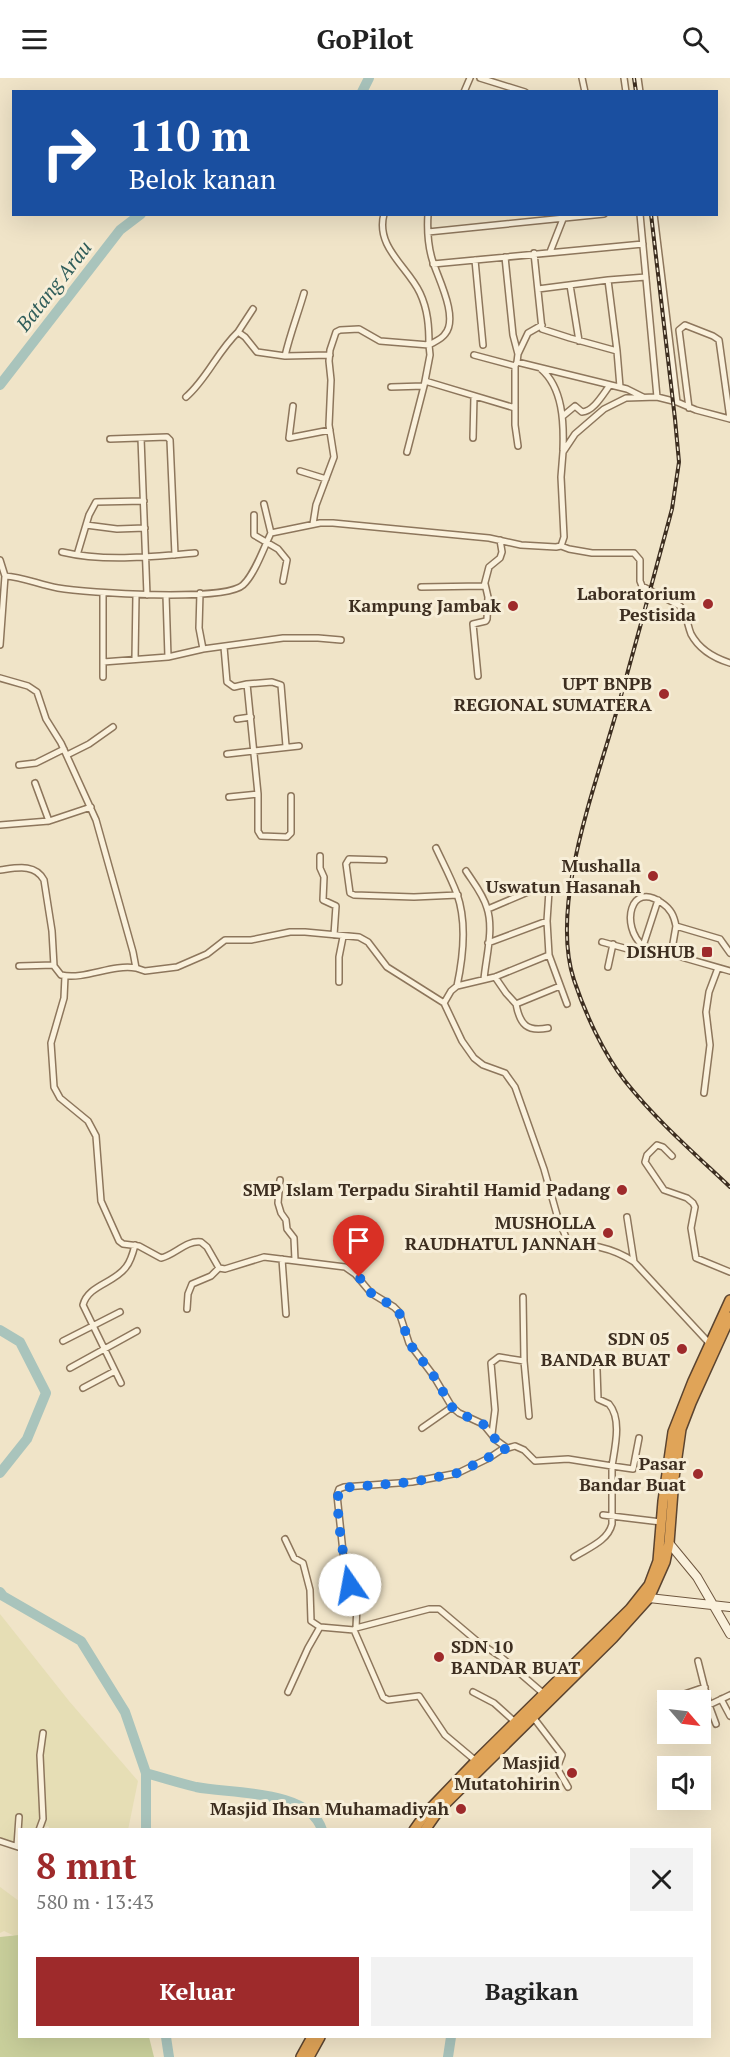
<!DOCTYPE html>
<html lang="id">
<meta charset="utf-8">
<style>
body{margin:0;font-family:"PT Serif",serif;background:#f2f2f2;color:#222;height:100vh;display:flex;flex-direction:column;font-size:22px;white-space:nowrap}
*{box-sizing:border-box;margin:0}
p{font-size:20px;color:#767676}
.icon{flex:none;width:33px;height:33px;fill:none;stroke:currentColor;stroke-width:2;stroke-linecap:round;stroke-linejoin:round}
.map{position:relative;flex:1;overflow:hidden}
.sheet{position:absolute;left:18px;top:1750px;width:693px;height:210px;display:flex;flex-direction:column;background:#fff;border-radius:0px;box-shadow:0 6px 24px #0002}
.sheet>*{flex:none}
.hud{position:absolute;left:12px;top:12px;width:706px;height:126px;border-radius:0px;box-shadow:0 6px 24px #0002;background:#1a4fa0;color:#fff;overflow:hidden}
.needle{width:39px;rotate:118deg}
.buttons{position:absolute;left:657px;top:1612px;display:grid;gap:12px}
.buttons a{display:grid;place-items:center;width:54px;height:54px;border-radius:0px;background:#fff;box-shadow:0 6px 24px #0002;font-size:30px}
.pin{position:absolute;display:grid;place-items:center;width:51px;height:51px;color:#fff;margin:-62px -26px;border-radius:50% 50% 50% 0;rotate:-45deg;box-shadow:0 0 6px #0007}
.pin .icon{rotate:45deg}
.me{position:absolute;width:66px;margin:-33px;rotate:348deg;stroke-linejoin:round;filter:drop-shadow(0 0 4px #0008)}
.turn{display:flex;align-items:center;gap:21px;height:126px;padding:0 18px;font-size:27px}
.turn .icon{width:78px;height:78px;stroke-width:2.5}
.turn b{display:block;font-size:42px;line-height:51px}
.round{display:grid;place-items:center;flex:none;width:63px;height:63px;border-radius:0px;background:#f2f2f2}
.overview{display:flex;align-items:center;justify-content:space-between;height:102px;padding:0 18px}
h1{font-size:36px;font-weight:700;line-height:45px;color:#9e2a2b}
.primary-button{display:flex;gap:12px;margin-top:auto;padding:12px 18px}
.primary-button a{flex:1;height:69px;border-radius:0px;background:#9e2a2b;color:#fff;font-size:24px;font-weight:700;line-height:69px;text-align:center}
.primary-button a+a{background:#f2f2f2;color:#222}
header{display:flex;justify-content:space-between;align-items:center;height:78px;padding:0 18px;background:#fff;font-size:27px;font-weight:700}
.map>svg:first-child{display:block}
.farmland{fill:#e6deb5}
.green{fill:#c9cf9b}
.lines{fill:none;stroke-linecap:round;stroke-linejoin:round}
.river{stroke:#a9c4bc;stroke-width:10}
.street-casing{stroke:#8d765c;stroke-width:8}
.secondary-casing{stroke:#6f573f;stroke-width:10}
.highway-casing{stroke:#5b4430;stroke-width:12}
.street{stroke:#faf1dc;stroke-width:5}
.secondary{stroke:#faf1dc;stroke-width:8}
.highway{stroke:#e0a458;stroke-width:9}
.rail-casing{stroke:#3d2e20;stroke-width:4}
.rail{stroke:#f7eed8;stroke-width:1.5;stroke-dasharray:4.5;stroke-linecap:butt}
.route{stroke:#1a73e8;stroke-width:10;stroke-dasharray:0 18}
.poi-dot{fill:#9e2a2b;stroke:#f7eed8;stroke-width:2}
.labels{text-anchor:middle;stroke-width:6;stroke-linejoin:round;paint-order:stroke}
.poi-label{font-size:18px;font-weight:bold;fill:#3d2e20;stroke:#f7eed8;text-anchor:end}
.water-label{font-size:20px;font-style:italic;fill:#2f5d5a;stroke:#f7eed8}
</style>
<header><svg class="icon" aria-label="menu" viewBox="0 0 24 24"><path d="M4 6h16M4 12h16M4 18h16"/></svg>GoPilot<svg class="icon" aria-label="search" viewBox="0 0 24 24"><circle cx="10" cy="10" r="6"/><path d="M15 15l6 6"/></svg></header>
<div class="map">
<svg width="730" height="1979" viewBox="0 0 730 1979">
<rect width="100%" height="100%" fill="#f0e4c8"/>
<path class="farmland" d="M0 1536 69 1623 138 1703 128 1752H51L48 1748 34 1752H20L19 1767 0 1761Z
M0 1809 19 1823V1860L4 1853 0 1855Z"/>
<path class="green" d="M19 1857 20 1959H149L154 1979H0V1859Z"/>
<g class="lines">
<path class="river" d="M362 14 369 0
M0 307 120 152 141 136
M0 1252 20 1264 46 1315 27 1361 0 1395
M0 1514 3 1518 81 1563 125 1634 146 1695V1752
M146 1695C163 1700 179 1705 196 1709 230 1716 310 1711 322 1752
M166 1959 169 1979
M448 1979 451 1959"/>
<defs>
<path id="street" d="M480 0 525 14
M582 0 585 14
M624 0 626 14
M638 0 640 14
M464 14 470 0
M640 136 657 319
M654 136 677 324
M428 154 604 136
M550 174 563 141V136
M534 175 542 251 570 260 617 273 620 309
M505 179 513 257 518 276 517 284
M475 182 483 267
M433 186 643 166
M608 202 646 199
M570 207 579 263
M538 211 608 202 617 273
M238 254 253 231
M518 276 528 255 542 247
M474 277 515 288 517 284 627 311 643 319
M285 278C290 256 298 236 304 215
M515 288V347L518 368
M541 291C563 310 564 345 563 372
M425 303 430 277 429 267C434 264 442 261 445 256 459 240 438 200 433 184 428 169 427 152 428 136
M391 309 424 308 425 303 515 330
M186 319C207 301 217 274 238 254L245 259 257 274 285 278 330 277
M293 328 289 360 330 352
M689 330 679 252 685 247 713 258 719 262 730 341
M563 338 575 328 582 334C594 333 603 316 610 307
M141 360 147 517
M473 360 474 318
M110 361 167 359 170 362 175 477
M407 374 424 308
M300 393 326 401
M264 426 271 455
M254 437V457L278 471 287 482 283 503
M313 446 316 427 334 379 329 347 331 302 329 283 330 272 336 254 340 252 359 251 380 263 429 267C429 249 428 232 420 215 408 189 375 169 384 136
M86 447 117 451 145 450
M561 468 569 471 592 475H634L640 482V503L642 508 680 528C687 536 687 546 691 556 699 571 714 580 730 585
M62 474C104 484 151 479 195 475
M77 477 89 437 96 424 144 423
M0 482 5 498 0 567
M5 498C23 499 40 507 58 510 86 515 225 524 243 507 255 496 264 469 271 455L320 445H333L489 460 521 467 556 469 561 468 564 459 561 399 563 374 575 356 604 331 626 320 657 319 677 324 696 332 730 341
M421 509 484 508 489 489 500 480 502 474 500 462
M103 515V599
M200 515 199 550 203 571
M166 517 168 579
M224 569 227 604 234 609 247 606 258 716V753L261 758 287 759 291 755V718
M135 581 136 517
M103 584 168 579 203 571 283 560H318L341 562
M478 598 473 546 486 543 487 541 488 519 485 506
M0 600 28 608 37 614 46 641 61 665 96 742 133 874 136 890 145 893 177 889 207 876 225 862H251L290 854H305L359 859 368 864 387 889 444 925 462 963 474 980 483 987 505 995 515 1009 544 1091 557 1137 567 1162C578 1168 587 1166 599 1169 612 1172 624 1177 634 1184L710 1266
M247 606 272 604 281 607 286 668
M237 641 251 639
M227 676 299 668
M67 677 89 666 113 649
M19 687 36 685 64 671
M35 705 49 743
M229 719 258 716
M0 747 49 743 91 729
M436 770C443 785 451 800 457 816 467 844 463 880 457 908
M320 778V790L324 799 323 822 336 828 334 857
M384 782 349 781 346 786 350 815 354 817 414 819 458 817
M0 792C16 790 35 785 44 802L52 853 54 888 61 897C86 902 111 886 136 890
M466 793C473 804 483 816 487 830 494 851 486 879 484 901
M658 822 643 868C620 848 630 802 662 825 671 831 674 838 676 848
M488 831 542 808 549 813 547 843
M602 864 635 873 643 868 730 893
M549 877 567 926
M671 877 676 848 720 861 730 875
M19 888 54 887
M608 889 613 866
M65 898 64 920 51 965 54 1009 60 1020 88 1043 96 1058 101 1123 119 1163 123 1166 139 1168 161 1180C175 1177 186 1162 201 1164L207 1169 219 1190 225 1191 264 1179 345 1189 355 1196 371 1215 394 1229 399 1234 409 1265 433 1297 452 1329 459 1335 483 1346 496 1362 507 1370
M495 899 506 915 516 926
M339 904V879L343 859
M444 925 451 913 457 908 495 899 549 877 547 843 488 865
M548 950C527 954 520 947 516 926L560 908
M704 1015 710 967 706 934 709 914 718 890
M672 1078 663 1069 657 1067 647 1077 645 1084 664 1112 687 1120 693 1125 695 1129 691 1150 696 1180 730 1194
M280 1102 278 1125 281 1135 286 1142 287 1151 294 1160 295 1182
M627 1139 634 1184
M282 1181 286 1236
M523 1219 524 1283 529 1338
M187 1231 188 1216 192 1206 211 1198 219 1190
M63 1263 120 1234
M70 1290 137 1253
M597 1292 598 1321 609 1326C622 1341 615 1369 612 1388L633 1391 639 1360
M121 1305 83 1227C88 1207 115 1205 126 1189 131 1183 133 1175 135 1167
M83 1310 115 1293
M422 1350 452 1329
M492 1356 495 1332 491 1285 499 1279 524 1283
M603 1437 661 1444
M285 1461 294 1480 303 1485 310 1512 311 1543 320 1549 354 1552
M356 1550 429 1531H439L478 1564 501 1579 544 1616
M698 1583 709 1627 730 1617
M288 1614 308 1570 320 1549
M473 1614 494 1625 515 1644
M721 1621 730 1638
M661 1624 705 1609
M709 1627 716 1646
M533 1639 562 1677 557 1690 568 1709
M476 1683 445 1657 419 1618 388 1622 383 1619 354 1552 356 1550 357 1527 356 1518 345 1493 337 1417 339 1411 344 1409 412 1404 458 1395 489 1380 501 1372 515 1368 524 1372 535 1383 568 1381 612 1388V1446C608 1463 588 1470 574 1479
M39 1752 43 1741 40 1677 43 1655
M0 1763 18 1769
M17 1768 19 1739"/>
<path id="secondary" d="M669 1465 697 1499 730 1556
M649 1520 730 1529"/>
<path id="highway" d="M414 1752 426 1735 476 1683 630 1531 649 1507 658 1483 663 1423 673 1354 693 1303 730 1222
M425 1752 439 1732 613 1560 649 1520 665 1484 669 1465 674 1400 681 1351 691 1325 730 1239
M301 1979 312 1959
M309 1979 320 1959"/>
</defs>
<use href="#street" class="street-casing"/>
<use href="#secondary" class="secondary-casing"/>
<use href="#highway" class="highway-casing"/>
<use href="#street" class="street"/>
<use href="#secondary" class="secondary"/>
<use href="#highway" class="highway"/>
<defs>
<path id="rail" d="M634 0 636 14
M651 136 675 341 679 384 672 431C654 498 636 565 617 632 596 707 549 827 574 902 585 935 603 975 625 1003 656 1042 694 1075 730 1109"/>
</defs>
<use href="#rail" class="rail-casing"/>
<use href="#rail" class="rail"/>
</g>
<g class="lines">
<path class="route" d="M350 1507C345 1490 333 1424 340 1410L412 1404 458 1395 507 1370 496 1362 483 1346 459 1335 452 1329 433 1297 409 1265 399 1234 394 1229 371 1215 359 1199"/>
</g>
<g class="poi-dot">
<circle cx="708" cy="526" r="6"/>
<circle cx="513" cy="528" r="6"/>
<circle cx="664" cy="616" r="6"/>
<circle cx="653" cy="798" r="6"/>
<rect x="701" y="868" width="12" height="12" rx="3"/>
<circle cx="622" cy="1112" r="6"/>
<circle cx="608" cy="1155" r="6"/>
<circle cx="682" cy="1271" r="6"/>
<circle cx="698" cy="1396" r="6"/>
<circle cx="439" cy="1579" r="6"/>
<circle cx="572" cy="1695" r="6"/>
<circle cx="461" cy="1731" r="6"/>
</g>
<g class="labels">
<g class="poi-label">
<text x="696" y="522">Laboratorium<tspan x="696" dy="21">Pestisida</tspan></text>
<text x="501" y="534">Kampung Jambak</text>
<text x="652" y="612">UPT BNPB<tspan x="652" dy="21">REGIONAL SUMATERA</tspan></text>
<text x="641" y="794">Mushalla<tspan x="641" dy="21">Uswatun Hasanah</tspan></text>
<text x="695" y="880">DISHUB</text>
<text x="610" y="1118">SMP Islam Terpadu Sirahtil Hamid Padang</text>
<text x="596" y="1151">MUSHOLLA<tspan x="596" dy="21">RAUDHATUL JANNAH</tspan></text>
<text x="670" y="1267">SDN 05<tspan x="670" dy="21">BANDAR BUAT</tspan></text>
<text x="686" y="1392">Pasar<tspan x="686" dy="21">Bandar Buat</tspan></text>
<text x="451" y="1575" text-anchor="start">SDN 10<tspan x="451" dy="21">BANDAR BUAT</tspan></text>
<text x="560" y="1691">Masjid<tspan x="560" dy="21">Mutatohirin</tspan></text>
<text x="449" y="1737">Masjid Ihsan Muhamadiyah</text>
</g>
<g class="water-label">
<text transform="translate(54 208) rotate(-52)" y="7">Batang Arau</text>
</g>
</g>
</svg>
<div class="buttons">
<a><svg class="needle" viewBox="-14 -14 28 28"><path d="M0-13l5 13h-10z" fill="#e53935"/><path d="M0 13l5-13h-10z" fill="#767676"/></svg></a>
<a><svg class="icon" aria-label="sound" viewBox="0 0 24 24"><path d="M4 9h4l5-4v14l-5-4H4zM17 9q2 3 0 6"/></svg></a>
</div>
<div class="pin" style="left:359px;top:1199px;background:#d93025"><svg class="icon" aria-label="arrive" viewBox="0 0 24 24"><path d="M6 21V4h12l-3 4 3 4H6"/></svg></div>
<svg class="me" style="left:350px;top:1507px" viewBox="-20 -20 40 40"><circle r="19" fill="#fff"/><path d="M0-13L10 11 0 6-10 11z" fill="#1a73e8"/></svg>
<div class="hud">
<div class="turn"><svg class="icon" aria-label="right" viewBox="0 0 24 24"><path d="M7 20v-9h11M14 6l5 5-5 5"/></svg><div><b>110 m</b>Belok kanan</div></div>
</div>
<section class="sheet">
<div class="overview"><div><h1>8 mnt</h1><p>580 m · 13:43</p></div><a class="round"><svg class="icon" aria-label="close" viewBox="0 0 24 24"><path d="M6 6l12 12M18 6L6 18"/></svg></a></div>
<div class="primary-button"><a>Keluar</a><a>Bagikan</a></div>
</section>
</div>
